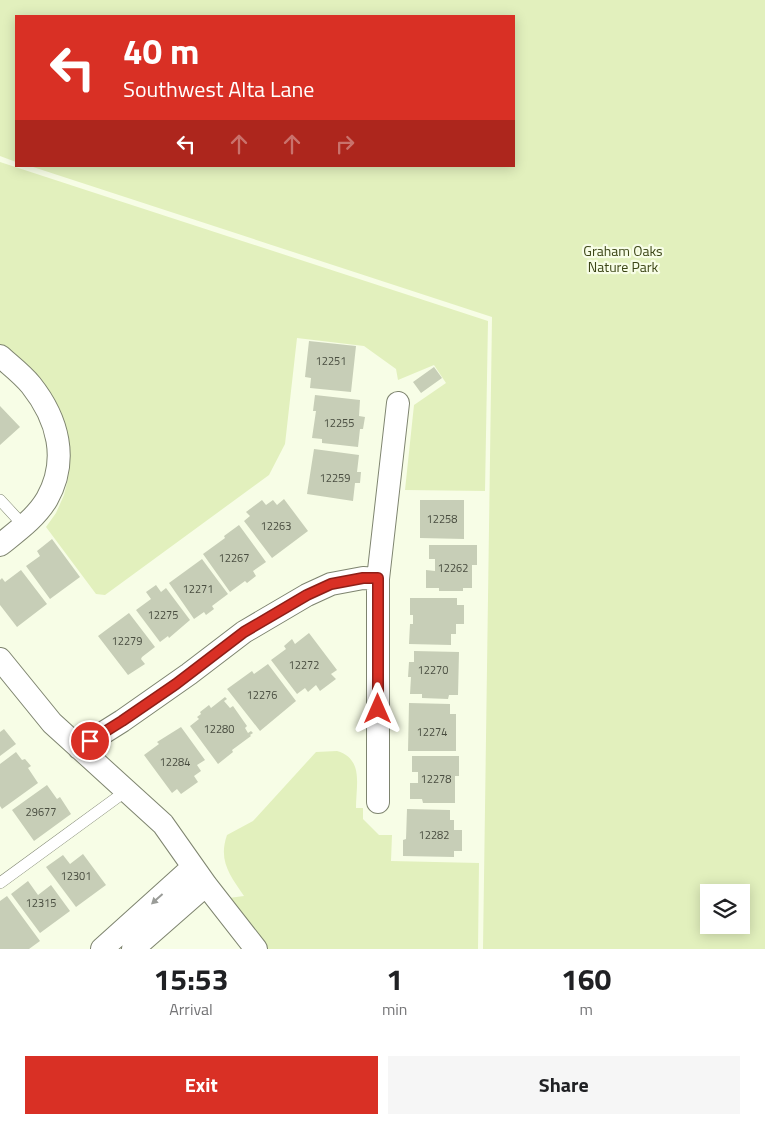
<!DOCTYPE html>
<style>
body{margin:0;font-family:"Titillium Web",sans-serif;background:#f6f6f6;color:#202124;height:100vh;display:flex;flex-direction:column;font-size:19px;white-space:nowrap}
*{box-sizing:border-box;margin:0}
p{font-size:16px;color:#757577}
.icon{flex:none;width:28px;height:28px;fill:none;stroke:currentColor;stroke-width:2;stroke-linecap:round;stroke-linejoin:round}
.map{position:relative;height:949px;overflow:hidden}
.side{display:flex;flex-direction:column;background:#fff;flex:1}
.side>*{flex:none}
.top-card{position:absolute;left:15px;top:15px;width:500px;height:152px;border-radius:0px;box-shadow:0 2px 12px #0003;background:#d93025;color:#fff;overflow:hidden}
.fabs{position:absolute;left:700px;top:884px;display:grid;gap:10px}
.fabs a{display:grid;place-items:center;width:50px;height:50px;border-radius:0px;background:#fff;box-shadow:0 2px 12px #0003;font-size:25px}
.pin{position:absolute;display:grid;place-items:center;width:42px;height:42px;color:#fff;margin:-21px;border:2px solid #fff;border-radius:50%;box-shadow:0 1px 5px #0007}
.me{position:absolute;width:55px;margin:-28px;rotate:0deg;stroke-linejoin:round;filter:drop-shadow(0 0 4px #0008)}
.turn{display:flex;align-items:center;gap:18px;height:105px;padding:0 25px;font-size:22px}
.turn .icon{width:65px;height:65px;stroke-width:2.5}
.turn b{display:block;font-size:35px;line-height:42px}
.lanes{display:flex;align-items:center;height:48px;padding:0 25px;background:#0003;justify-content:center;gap:25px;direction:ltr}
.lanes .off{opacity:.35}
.eta{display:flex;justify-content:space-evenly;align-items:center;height:85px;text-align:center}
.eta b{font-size:30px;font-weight:700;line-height:35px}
.primary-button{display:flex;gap:10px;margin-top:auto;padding:10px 25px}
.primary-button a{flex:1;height:58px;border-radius:0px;background:#d93025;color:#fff;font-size:20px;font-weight:700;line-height:58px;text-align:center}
.primary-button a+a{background:#f6f6f6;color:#202124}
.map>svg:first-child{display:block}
.green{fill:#e2f0bd;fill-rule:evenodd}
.building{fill:#c7ceb7}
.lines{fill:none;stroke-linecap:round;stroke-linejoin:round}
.lane-casing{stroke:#7e846f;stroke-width:12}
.street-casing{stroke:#7e846f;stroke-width:24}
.lane{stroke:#fff;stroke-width:11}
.street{stroke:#fff;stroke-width:22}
.oneway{fill:#9a9c98}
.route-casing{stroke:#8d1f18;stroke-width:12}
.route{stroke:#d93025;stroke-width:9}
.labels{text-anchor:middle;stroke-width:4.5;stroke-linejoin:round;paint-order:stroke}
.number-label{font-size:11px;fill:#494d40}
.park-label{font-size:14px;fill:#3b4516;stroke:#f7fde6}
</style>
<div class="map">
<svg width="765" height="949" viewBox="0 0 765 949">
<rect width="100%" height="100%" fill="#f7fde6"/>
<path class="green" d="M0 0H765V949H483L492 317 30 166H514V16H16V162L0 156ZM741 892V925H709V892Z
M0 162 488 321 485 491 405 490 414 405 446 383 434 365 398 380 396 369 364 346 297 338 285 444 269 475 105 595 96 594 46 527 56 513 64 495 68 479 70 454 0 346Z
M337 751C364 759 356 785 356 808H363V819L379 835H392L391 861 479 863 478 949H266L229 898 244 896C230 875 218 861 227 835L253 821 316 752Z"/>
<path class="building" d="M309 341 356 346 351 392 310 388 311 378 305 377Z
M434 367 442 378 421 393 413 382Z
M315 395 360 400 359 416 365 417 363 429H360L358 447 322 443V439L312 438 316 411H313Z
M0 406 20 427 0 445Z
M314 449 359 455 357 472H361L360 483H355L353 501 307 494Z
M284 499 308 531 272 558 244 521 250 516 246 512 262 500 266 505 273 500 277 505Z
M420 500H464V539L420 538Z
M239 525 266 562 253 571 256 576 247 583 245 581 230 592 203 554 225 538 224 536Z
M52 539 80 577 50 599 26 566 40 556 37 551Z
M429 545H477V565H472V588H463V591H439V588H426V570L435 571V559H429Z
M202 559 228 594 212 606 214 609 206 615 204 612 194 619 169 583Z
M21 570 47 604 17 627 0 605V580L2 578 5 582Z
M156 585 161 592 166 588 190 620 169 638 168 636 160 642 136 610 151 599 146 592Z
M410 598H457V605H464V624H456V634H451V645L409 644 410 624H413V615H410Z
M129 613 155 647 142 657 141 659 145 664 128 675 98 636Z
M309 633 337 670 331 674 336 679 320 691 316 685 308 692 305 688 297 694 271 660 286 649 284 646 292 639 295 644Z
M414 651 459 652 458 695H449L448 699 422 698V694H410L411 677H408L409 662H414Z
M268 664 296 701 260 731 227 689 252 671 254 674Z
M225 697 227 699 224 701 230 708 233 706 247 726 245 728 248 733 251 731 253 733 250 735 251 736 232 750 233 752 218 764 190 726 199 719 197 717 201 714 200 712 209 705 211 708Z
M409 703 450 704V714H456V751H408Z
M181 727 205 760 197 765 201 771 194 776 198 782 181 794 177 789 172 793 144 755 159 744 157 742Z
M4 729 16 744 0 756V732Z
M16 752 22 760 25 759 31 766 28 768 38 783 2 809 0 806V764Z
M412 756H459V776H455V803H423L422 799H410V783H418V772H412Z
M47 785 57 799 60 797 71 814 34 841 12 810Z
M407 809 450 810V820H454V830H462V851H454V857L403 856V840L406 839Z
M83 854 106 885 76 907 46 867 63 855 70 864Z
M28 881 38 895 51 885 70 911 40 933 11 894Z
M7 896 40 941 29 949H0V901Z"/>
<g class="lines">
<defs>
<path id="lane" d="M0 500 24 526
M0 883 126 791"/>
<path id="street" d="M0 356C10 365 22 374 31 385 58 419 69 460 47 499 36 518 16 532 0 545
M0 659 52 723 163 824 206 885 256 949
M79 748 122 721 189 674 244 632 307 595 331 584 363 578 378 579
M378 802V579L398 403
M102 949 193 867
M133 949 206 885"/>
</defs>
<use href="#lane" class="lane-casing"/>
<use href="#street" class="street-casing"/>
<use href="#lane" class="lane"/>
<use href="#street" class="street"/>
</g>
<defs><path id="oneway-solid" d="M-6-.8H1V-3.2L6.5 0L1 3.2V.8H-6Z" transform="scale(1.25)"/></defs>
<use class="oneway" href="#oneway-solid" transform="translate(157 899) rotate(138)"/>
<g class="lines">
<defs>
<path id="route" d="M90 741 122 721 176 684 244 632 307 595 331 584 363 578H378V709"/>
</defs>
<use href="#route" class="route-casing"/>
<use href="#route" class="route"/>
</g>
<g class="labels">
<g class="number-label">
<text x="331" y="365">12251</text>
<text x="339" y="427">12255</text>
<text x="335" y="482">12259</text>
<text x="442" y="523">12258</text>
<text x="276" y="530">12263</text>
<text x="234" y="562">12267</text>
<text x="453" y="572">12262</text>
<text x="198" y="593">12271</text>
<text x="163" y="619">12275</text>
<text x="127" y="645">12279</text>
<text x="304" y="669">12272</text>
<text x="433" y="674">12270</text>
<text x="262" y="699">12276</text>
<text x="219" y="733">12280</text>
<text x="432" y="736">12274</text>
<text x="175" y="766">12284</text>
<text x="436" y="783">12278</text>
<text x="41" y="816">29677</text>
<text x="434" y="839">12282</text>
<text x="76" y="880">12301</text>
<text x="41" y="907">12315</text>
</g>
<g class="park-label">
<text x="623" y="256">Graham Oaks<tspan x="623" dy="16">Nature Park</tspan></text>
</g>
</g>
</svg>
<div class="fabs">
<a><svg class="icon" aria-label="layers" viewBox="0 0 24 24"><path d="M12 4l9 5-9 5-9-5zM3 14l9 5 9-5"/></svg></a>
</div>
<div class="pin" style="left:90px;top:741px;background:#d93025"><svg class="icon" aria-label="arrive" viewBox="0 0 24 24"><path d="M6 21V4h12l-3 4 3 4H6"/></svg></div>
<svg class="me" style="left:378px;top:709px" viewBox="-20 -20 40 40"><path d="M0-17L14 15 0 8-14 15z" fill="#d93025" stroke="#fff" stroke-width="4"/></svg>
<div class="top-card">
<div class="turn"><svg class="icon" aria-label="left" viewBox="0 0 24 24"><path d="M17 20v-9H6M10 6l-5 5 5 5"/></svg><div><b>40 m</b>Southwest Alta Lane</div></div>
<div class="lanes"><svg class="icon" aria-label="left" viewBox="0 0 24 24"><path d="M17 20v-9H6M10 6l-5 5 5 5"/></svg><svg class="icon off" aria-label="ahead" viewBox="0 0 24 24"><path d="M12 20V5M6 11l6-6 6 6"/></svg><svg class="icon off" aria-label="ahead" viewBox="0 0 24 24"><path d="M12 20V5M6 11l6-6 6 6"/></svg><svg class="icon off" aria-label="right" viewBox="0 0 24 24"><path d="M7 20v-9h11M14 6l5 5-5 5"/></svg></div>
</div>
</div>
<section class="side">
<div class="eta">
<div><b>15:53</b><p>Arrival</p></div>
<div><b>1</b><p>min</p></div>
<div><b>160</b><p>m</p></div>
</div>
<div class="primary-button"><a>Exit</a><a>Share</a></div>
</section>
